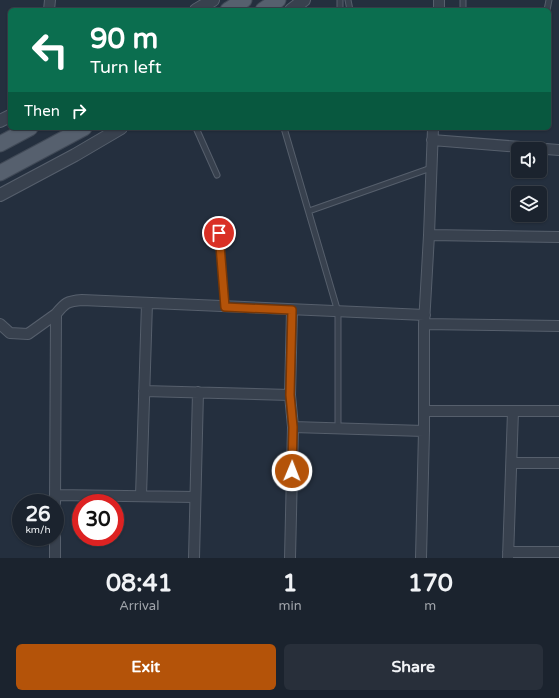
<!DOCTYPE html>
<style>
body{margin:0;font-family:"Varela Round",sans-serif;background:#282f3a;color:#f1f3f6;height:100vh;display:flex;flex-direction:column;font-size:15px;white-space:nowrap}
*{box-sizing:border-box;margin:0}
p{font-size:13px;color:#a0a4aa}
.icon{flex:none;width:22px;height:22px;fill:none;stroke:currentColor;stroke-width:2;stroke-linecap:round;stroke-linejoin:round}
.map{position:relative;height:558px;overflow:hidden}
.drawer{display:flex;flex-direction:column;background:#1b232e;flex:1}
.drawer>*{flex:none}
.hud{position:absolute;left:8px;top:8px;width:543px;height:122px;border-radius:6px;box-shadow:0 1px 3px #0004,0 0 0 1px #39404a;background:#0b6e4f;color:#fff;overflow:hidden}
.tools{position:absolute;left:511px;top:142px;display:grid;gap:8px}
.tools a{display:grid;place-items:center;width:36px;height:36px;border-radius:6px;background:#1b232e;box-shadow:0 1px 3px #0004,0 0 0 1px #39404a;font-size:20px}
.speed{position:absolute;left:12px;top:494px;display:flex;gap:8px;font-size:20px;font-weight:700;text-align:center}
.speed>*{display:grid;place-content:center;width:52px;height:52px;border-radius:50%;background:#1b232e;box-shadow:0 1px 3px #0004,0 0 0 1px #39404a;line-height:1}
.speed small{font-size:10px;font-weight:400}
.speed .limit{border:6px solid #d22;background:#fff;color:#111}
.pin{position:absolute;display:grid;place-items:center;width:34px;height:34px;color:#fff;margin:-17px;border:2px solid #fff;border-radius:50%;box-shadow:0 1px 4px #0007}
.me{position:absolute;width:44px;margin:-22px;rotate:1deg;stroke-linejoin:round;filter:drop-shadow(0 0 3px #0008)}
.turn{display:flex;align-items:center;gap:14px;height:84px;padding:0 16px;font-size:18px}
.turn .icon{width:52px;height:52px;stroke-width:2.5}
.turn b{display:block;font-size:28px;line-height:34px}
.then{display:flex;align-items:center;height:38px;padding:0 16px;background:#0003;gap:8px;font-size:15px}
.eta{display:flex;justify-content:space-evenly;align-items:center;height:68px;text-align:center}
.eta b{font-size:24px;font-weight:700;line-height:28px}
.button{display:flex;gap:8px;margin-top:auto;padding:8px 16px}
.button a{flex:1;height:46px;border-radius:6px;background:#b45309;color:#fff;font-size:16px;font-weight:700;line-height:46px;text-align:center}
.button a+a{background:#282f3a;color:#f1f3f6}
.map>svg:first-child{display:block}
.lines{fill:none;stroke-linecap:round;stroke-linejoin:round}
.service-casing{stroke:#565f6c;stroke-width:7}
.minor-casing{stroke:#565f6c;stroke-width:12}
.tertiary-casing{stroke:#565f6c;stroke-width:14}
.primary-casing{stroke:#414a57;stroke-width:17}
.service{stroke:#38414e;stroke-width:5}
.minor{stroke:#38414e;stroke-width:10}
.tertiary{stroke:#38414e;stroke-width:12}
.primary{stroke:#56606e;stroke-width:15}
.route-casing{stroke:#753606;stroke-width:10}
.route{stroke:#b45309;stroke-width:7}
</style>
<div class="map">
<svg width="559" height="558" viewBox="0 0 559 558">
<rect width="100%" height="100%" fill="#242f3e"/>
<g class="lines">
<defs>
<path id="service" d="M348 0 350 10
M340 10V0
M463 10V0
M547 10 549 0
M196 128 217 175
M284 128 338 312V428
M309 211 431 168
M219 233 225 307"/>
<path id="minor" d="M49 10 50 0
M439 10V0
M432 140 559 150
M429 235 559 237
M0 324 10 333 28 334 56 314
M424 324 559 326
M144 391 290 395 293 427 290 558
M290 395 292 310
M424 411H559
M293 427 424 431
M512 463H559
M55 495 195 497
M141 496 147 303
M55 503 56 314C65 303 67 301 82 300L425 315
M508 552H559
M55 558V537
M194 558 198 392
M421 558 424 431V324L429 235 433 128
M508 558 513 411"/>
<path id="tertiary" d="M196 10 213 0
M291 10 304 0
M0 121 10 116
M0 195 75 155 121 128"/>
<path id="primary" d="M228 10 244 0
M263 10 278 0
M0 144 30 128
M0 173 84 128"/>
</defs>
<use href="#service" class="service-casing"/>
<use href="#minor" class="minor-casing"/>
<use href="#tertiary" class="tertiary-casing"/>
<use href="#primary" class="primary-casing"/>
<use href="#service" class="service"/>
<use href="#minor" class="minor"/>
<use href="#tertiary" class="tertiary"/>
<use href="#primary" class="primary"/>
</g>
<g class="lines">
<defs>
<path id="route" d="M219 233 225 307 292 310 290 395 293 427 292 471"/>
</defs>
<use href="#route" class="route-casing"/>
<use href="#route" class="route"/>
</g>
</svg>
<div class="tools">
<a><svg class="icon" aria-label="sound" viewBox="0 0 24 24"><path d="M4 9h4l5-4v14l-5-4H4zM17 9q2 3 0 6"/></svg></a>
<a><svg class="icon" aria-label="layers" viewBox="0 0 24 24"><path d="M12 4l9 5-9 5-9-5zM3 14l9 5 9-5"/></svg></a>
</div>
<div class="speed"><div>26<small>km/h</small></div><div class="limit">30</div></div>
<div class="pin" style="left:219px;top:233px;background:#d93025"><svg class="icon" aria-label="arrive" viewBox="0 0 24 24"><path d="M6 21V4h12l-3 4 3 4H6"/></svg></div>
<svg class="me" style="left:292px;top:471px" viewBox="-20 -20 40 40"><circle r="17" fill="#b45309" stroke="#fff" stroke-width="3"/><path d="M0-11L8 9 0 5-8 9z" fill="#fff"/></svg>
<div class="hud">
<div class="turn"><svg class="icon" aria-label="left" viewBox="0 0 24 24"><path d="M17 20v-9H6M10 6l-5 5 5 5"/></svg><div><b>90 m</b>Turn left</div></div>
<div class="then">Then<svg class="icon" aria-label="right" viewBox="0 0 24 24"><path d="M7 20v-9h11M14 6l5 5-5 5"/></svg></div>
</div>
</div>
<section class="drawer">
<div class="eta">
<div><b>08:41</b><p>Arrival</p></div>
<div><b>1</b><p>min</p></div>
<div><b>170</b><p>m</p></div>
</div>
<div class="button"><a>Exit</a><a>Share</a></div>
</section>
